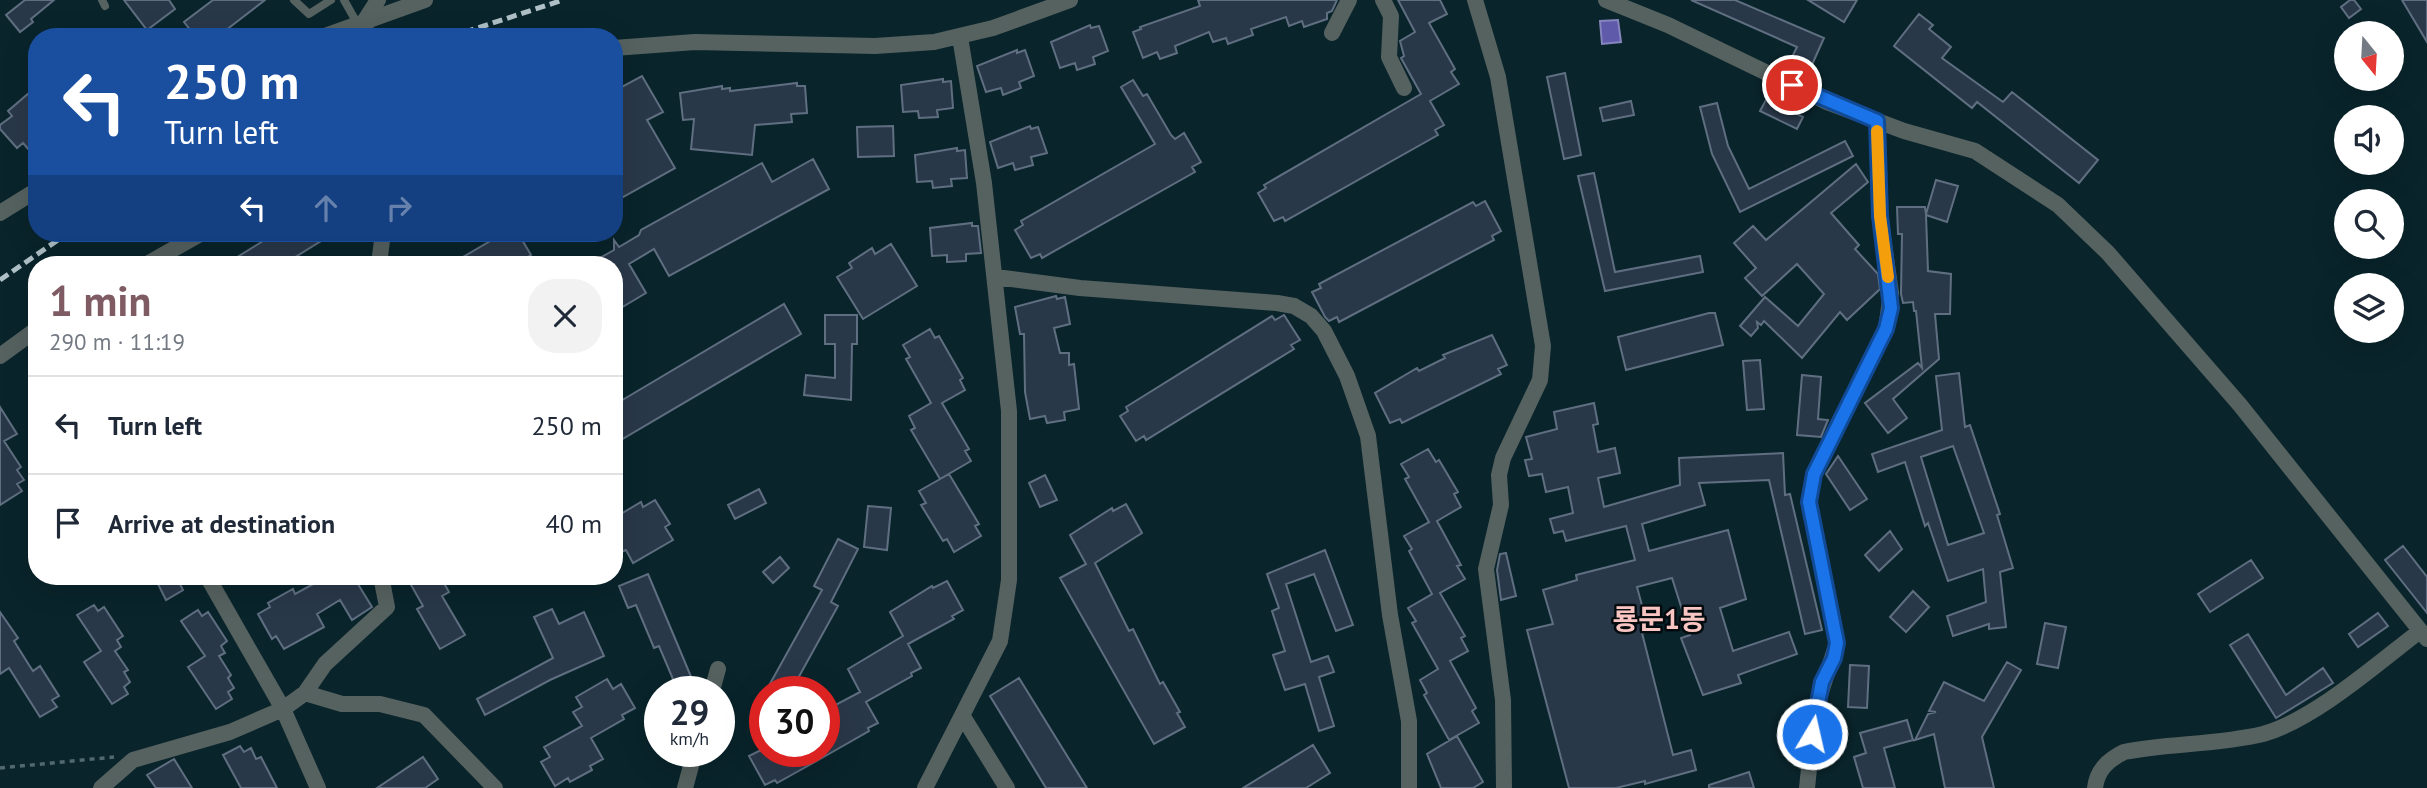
<!DOCTYPE html>
<meta charset="utf-8">
<style>
body{margin:0;font-family:"PT Sans","Noto Sans KR",sans-serif;background:#f2f2f3;color:#1f2937;height:100vh;display:flex;flex-direction:column;font-size:26px;white-space:nowrap}
*{box-sizing:border-box;margin:0}
p{font-size:23px;color:#747a83}
.icon{flex:none;width:38px;height:38px;fill:none;stroke:currentColor;stroke-width:2;stroke-linecap:round;stroke-linejoin:round}
.map{position:relative;flex:1;overflow:hidden}
.sheet{position:absolute;left:28px;top:256px;width:595px;height:329px;display:flex;flex-direction:column;background:#fff;border-radius:28px;box-shadow:0 7px 28px #0002}
.sheet>*{flex:none}
.top-card{position:absolute;left:28px;top:28px;width:595px;height:214px;border-radius:28px;box-shadow:0 7px 28px #0002;background:#1a4fa0;color:#fff;overflow:hidden}
.needle{width:46px;rotate:162deg}
.tools{position:absolute;left:2334px;top:21px;display:grid;gap:14px}
.tools a{display:grid;place-items:center;width:70px;height:70px;border-radius:50%;background:#fff;box-shadow:0 7px 28px #0002;font-size:35px}
.speed{position:absolute;left:644px;top:676px;display:flex;gap:14px;font-size:35px;font-weight:700;text-align:center}
.speed>*{display:grid;place-content:center;width:91px;height:91px;border-radius:50%;background:#fff;box-shadow:0 7px 28px #0002;line-height:1}
.speed small{font-size:18px;font-weight:400}
.speed .limit{border:10px solid #d22;background:#fff;color:#111}
.pin{position:absolute;display:grid;place-items:center;width:60px;height:60px;color:#fff;margin:-30px;border:4px solid #fff;border-radius:50%;box-shadow:0 2px 7px #0007}
.me{position:absolute;width:77px;margin:-38px;rotate:9deg;stroke-linejoin:round;filter:drop-shadow(0 0 5px #0008)}
.turn{display:flex;align-items:center;gap:24px;height:147px;padding:0 21px;font-size:32px}
.turn .icon{width:91px;height:91px;stroke-width:2.5}
.turn b{display:block;font-size:49px;line-height:60px}
.lanes{display:flex;align-items:center;height:66px;padding:0 21px;background:#0003;justify-content:center;gap:35px;direction:ltr}
.lanes .off{opacity:.35}
.round{display:grid;place-items:center;flex:none;width:74px;height:74px;border-radius:28px;background:#f2f2f3}
.headline{display:flex;align-items:center;justify-content:space-between;height:119px;padding:0 21px}
h1{font-size:42px;font-weight:700;line-height:52px;color:#7f5c63}
ul{padding:0;list-style:none}
li{display:flex;align-items:center;gap:21px;height:98px;padding:0 21px;border-top:2px solid #e0e1e3}
li div{flex:1}
li b{display:block;font-size:26px}
li em{font-style:normal}
.map>svg:first-child{display:block}
.water{fill:#5f5aa9;stroke:#8586bf;stroke-width:2}
.building{fill:#293849;stroke:#5f6f81;stroke-width:2;fill-rule:evenodd}
.lines{fill:none;stroke-linecap:round;stroke-linejoin:round}
.path{stroke:#51686f;stroke-width:3.5;stroke-dasharray:5 5;stroke-linecap:butt}
.lane{stroke:#566260;stroke-width:8}
.street{stroke:#566260;stroke-width:16}
.rail{stroke:#afc1c6;stroke-width:5;stroke-dasharray:10 5;stroke-linecap:butt}
.route-casing{stroke:#114b97;stroke-width:18}
.route{stroke:#1a73e8;stroke-width:12}
.slow{stroke:#f59e0b;stroke-width:12}
.labels{text-anchor:middle;stroke-width:5;stroke-linejoin:round;paint-order:stroke}
.quarter-label{font-size:28px;font-weight:bold;fill:#f9c5c2;stroke:#030b0e}
</style>
<div class="map">
<svg width="2427" height="788" viewBox="0 0 2427 788">
<rect width="100%" height="100%" fill="#09242b"/>
<path class="water" d="M1618 20 1621 42 1602 44 1600 21Z"/>
<path class="building" d="M25 0H54L31 19 33 22 20 32 6 15Z
M124 0H169L175 9 147 30Z
M213 0H265L217 37H196L184 22Z
M1198 0H1337L1332 11 1327 13V19L1304 27 1302 21 1289 26 1286 17 1251 29 1253 35 1228 44 1226 38 1213 42 1209 32 1175 46 1177 53 1160 59 1157 52 1143 58 1133 32 1141 29 1140 27 1200 6Z
M1398 0H1440L1447 14 1429 23 1455 69 1451 72 1459 84 1430 101 1444 125 1435 130 1438 135 1285 221 1283 217 1274 221 1258 193 1266 188 1264 185 1421 94 1401 58 1404 56 1400 41 1415 32Z
M1691 0H1735L1824 38 1811 67 1791 59 1797 47Z
M1808 0H1857L1844 22Z
M2350 0H2354L2361 9 2349 18 2341 7Z
M2402 0H2427V42Z
M1919 14 1933 25 1929 29 1951 47 1942 58 2003 102 2012 92 2098 160 2079 183 1977 102 1972 108 1894 46Z
M1090 25 1091 28 1099 26 1108 51 1093 57 1095 64 1077 70 1075 63 1060 68 1051 42Z
M1017 50V53L1025 50 1034 76 1019 82 1021 88 1003 95 1001 88 986 92 977 66Z
M1565 73 1581 155 1564 159 1547 77Z
M642 76 663 112 647 120 675 168 614 202V91Z
M943 79V82L951 81 953 108 937 110 938 117 919 118 918 111 903 112 901 85Z
M1133 80 1143 96 1147 94 1171 135 1175 139 1184 133 1201 162 1192 167 1195 172 1042 258 1040 254 1031 258 1015 230 1023 225 1021 221 1155 144 1121 87Z
M797 83V86H805L807 113 791 114 792 122 755 125 752 155 691 149 694 119 683 120 680 93 722 86V89L730 88V91Z
M29 93 37 102V159L23 143 17 148 0 129V125L12 116 8 111Z
M1767 98 1803 117 1797 129 1760 111Z
M1631 101 1634 115 1603 121 1600 108Z
M1717 103 1728 146 1749 189 1845 141 1853 156 1740 212 1712 154 1700 107Z
M893 126 894 156 858 157 857 127Z
M1030 126 1031 129 1038 127 1047 153 1031 157 1033 165 1015 170 1013 163 998 168 990 142Z
M957 148V151L965 150 967 178 951 179 952 186 933 188 932 181 917 182 915 155Z
M813 159 829 189 669 276 654 249 629 264 646 293 614 312V264H589L614 250V240L619 247 639 235 641 230 762 163 772 182Z
M1856 164 1868 182 1831 213 1859 245 1855 249 1878 274 1880 289 1847 320 1840 312 1802 358 1764 321 1761 325 1757 322 1758 328 1751 336 1740 326 1765 297 1798 326 1824 294 1797 264 1762 296 1745 278 1756 268 1734 243 1753 226 1766 240Z
M1594 173 1615 272 1700 256 1703 272 1605 291 1578 176Z
M1936 180 1958 186 1947 222 1926 215 1928 271 1951 274 1950 314H1935L1939 359 1893 399 1907 418 1888 433 1865 403 1918 363 1922 368 1916 311H1914L1913 302 1903 303 1901 294 1902 234H1898L1897 207H1925L1926 214Z
M1485 201 1501 231 1492 236 1494 240 1339 322 1337 317 1329 321 1325 317 1312 292 1321 288 1319 284 1473 202 1476 206Z
M972 223V226H978L981 253 966 254V261L947 262V255L932 256 930 228Z
M276 233H334L284 264H226Z
M504 233H518L531 255 516 264H451Z
M891 244 917 286 863 319 837 277 852 268 849 263 872 248 875 254Z
M1056 296 1057 299 1065 297 1070 324 1054 328 1060 353H1069V365L1074 364 1079 409 1064 412 1065 420 1047 423 1045 416 1030 419 1025 392 1024 334H1020L1015 307Z
M784 304 801 334 614 444V405Z
M1709 313H1715L1723 345 1626 370 1618 337Z
M825 315H857V344H852L851 400 804 395 806 375 835 378V344H825Z
M1284 315 1300 340 1291 345 1294 349 1146 440 1144 436 1136 441 1120 416 1128 411 1126 407 1272 316 1275 320Z
M930 329 935 338 939 336 963 378 960 380 965 390 942 403 969 449 965 451 971 461 940 479 911 430 915 428 909 416 931 403 906 359 910 357 903 345Z
M1492 335 1507 365 1498 369 1501 374 1402 423 1400 419 1390 423 1375 393 1417 368 1419 371 1445 358 1443 355Z
M1760 360 1764 409 1747 410 1743 361Z
M1959 373 1965 427 1970 425 2000 514 1997 515 2013 568 2000 572 2006 627 1989 629V624L1953 636 1947 616 1986 602 1983 569 1948 581 1928 523 1925 526 1905 462 1878 472 1872 454 1942 430 1936 376ZM1953 446 1984 533 1948 545 1921 457Z
M1802 375 1821 377 1818 419 1828 420 1821 437 1797 435Z
M1594 403 1598 424 1593 425 1598 452 1615 448 1620 473 1598 478 1604 507 1680 485 1679 458 1783 453 1785 495 1790 494 1822 630 1805 634 1769 480 1699 483 1705 505 1642 524 1649 551 1728 530 1746 599 1720 608 1733 651 1789 632 1797 654 1738 675 1741 683 1703 695 1681 638 1690 635 1672 578 1637 587 1649 631 1642 633 1673 755 1691 750 1696 770 1645 784V781L1616 788H1569L1527 630 1553 624 1543 590 1577 580 1576 575 1635 560 1626 526 1566 541 1563 531 1554 533 1550 519 1573 513 1568 487 1546 492 1542 474 1529 476 1525 460 1532 459 1526 437 1557 429 1554 412Z
M0 407 17 434 4 441 21 467 17 470 24 480 17 484 22 491 0 505Z
M1428 449 1436 462 1439 460 1458 492 1454 494 1461 507 1437 521 1461 565 1457 566 1465 579 1440 593 1465 636 1461 638 1468 651 1450 661 1476 708 1472 711 1479 723 1449 740 1424 695 1427 693 1420 680 1438 669 1412 623 1416 621 1408 608 1432 594 1409 551 1412 549 1404 536 1429 522 1405 479 1409 477 1401 464Z
M1838 456 1867 499 1850 510 1826 474Z
M949 474 979 524 975 526 981 536 954 552 947 539 943 541 921 505 926 503 919 491Z
M1045 475 1057 500 1040 507 1029 483Z
M759 489 766 503 735 519 728 505Z
M655 500 670 524 665 527 673 540 633 563 626 550 621 552 614 541V518L641 502 643 507Z
M1126 504 1142 533 1095 563 1129 631 1133 629 1160 684 1163 682 1180 712 1177 713 1185 727 1154 744 1060 578 1086 564 1070 535 1112 508 1113 511Z
M868 506 891 508 887 550 864 547Z
M1890 531 1902 549 1879 571 1865 555Z
M838 539 858 549 831 602 838 606 791 691H766L822 590 814 586Z
M2403 546 2427 577V613L2385 560Z
M1325 550 1353 625 1336 631 1314 574 1286 584 1311 662 1328 656 1334 672 1319 677 1334 726 1319 731 1305 684 1285 690 1273 655 1285 651 1272 611 1279 608 1267 574Z
M1506 553 1516 596 1501 600 1497 570 1500 554Z
M780 557 789 568 773 583 763 572Z
M2251 560 2263 578 2210 612 2198 594Z
M648 574 679 648 697 691H678L659 646 654 648 636 605 628 608 619 586Z
M154 576H176L183 590 166 600Z
M328 576H353L372 607 352 620 340 600 317 614 324 627 284 649 276 636 272 639 258 614 270 607 268 603 293 589 295 594Z
M406 576H440L449 592 442 596 465 635 440 649 417 609 423 606Z
M947 581 963 610 952 616 954 619 908 644 921 668 911 673 912 676 866 702 878 723 868 728 869 731 813 763 777 783 775 780 765 785 749 756 759 751H824V711L860 692 848 669 903 636 890 612 932 586 933 588Z
M1913 591 1929 607 1906 632 1890 617Z
M94 605 98 611 104 607 123 636 117 640 121 647 115 651 128 670 124 672 130 682 124 687 128 694 112 704 84 662 101 651 77 615Z
M552 609 559 624 584 612 604 656 550 680 485 715 477 699 553 658 534 617Z
M198 610 202 616 208 612 227 641 221 646 225 653 219 656 231 675 228 678 234 688 228 692 232 699 216 709 188 667 205 656 181 621Z
M0 612 18 638 14 641 29 665 33 671 40 666 59 696 52 700 57 707 40 717 9 668 0 674Z
M2378 613 2388 626 2358 647 2349 634Z
M2045 623 2066 627 2058 668 2037 664Z
M2248 634 2286 695 2323 668 2333 683 2276 718 2230 645Z
M2007 662 2021 670 1982 737 1994 788H1945L1934 734 1915 740 1928 714 1936 712 1929 711 1944 682 1984 701Z
M1850 665 1869 666 1867 708 1848 707Z
M1019 678 1087 788H1046L990 696Z
M607 679 613 689 621 684 635 708 622 715 624 719 591 738 603 759 590 766 592 770 570 782 568 778 555 786 541 762 550 757 544 747 582 726 573 712 582 707 576 697Z
M1907 720 1913 740 1884 748 1895 788H1863L1854 757 1866 753 1860 733Z
M1457 736 1483 782 1473 788H1441L1427 754Z
M1313 745 1330 773 1306 788H1243Z
M240 746 244 752 251 748 256 759 261 757 277 788H241L223 755Z
M423 757 438 779 425 788H377Z
M174 759 192 788H156L147 775Z
M1749 772 1754 788H1709V785Z"/>
<g class="lines">
<path class="path" d="M0 768 114 757"/>
<path class="lane" d="M102 0 105 6
M294 0 309 14 331 0
M344 0 357 23"/>
<path class="street" d="M1383 0 1391 16 1389 57 1404 88
M1475 0 1498 77 1543 346 1540 380 1503 458 1499 475 1501 505 1486 569 1503 700 1504 788
M1606 0 1668 25 1827 102 1904 131 1975 151 2058 205 2108 253 2240 405 2427 639
M1332 33 1349 0
M322 37 425 0
M366 37 365 20 378 0
M614 48 695 42 875 46 934 42 993 28 1070 0
M0 213 37 190
M147 264 202 233
M379 264 383 233
M996 277 1080 288 1277 303 1294 306 1311 316 1324 331 1347 376 1368 436 1390 615 1409 721V788
M0 356 37 329
M712 691 718 669
M305 693 342 704H380L424 715 495 788
M962 715 1007 788
M101 788 133 760 230 732 283 709 207 576
M318 788 283 709 305 693 325 664 387 607 381 576
M685 788 695 751
M925 788 1000 641 1009 580V411L984 183 960 37
M1807 788 1815 710 1837 643 1809 502 1814 474 1886 329 1891 293 1880 216 1877 121
M2095 788C2097 770 2108 760 2124 752 2169 743 2217 745 2263 734 2314 720 2378 663 2420 631"/>
<path class="rail" d="M450 37 563 0
M0 280 68 233"/>
</g>
<g class="lines">
<defs>
<path id="route" d="M1792 85 1877 121 1880 216 1891 308 1886 329 1814 474 1809 502 1837 643 1834 658 1822 682 1812 734"/>
</defs>
<use href="#route" class="route-casing"/>
<use href="#route" class="route"/>
<path class="slow" d="M1877 131 1880 216 1888 277"/>
</g>
<g class="labels">
<g class="quarter-label">
<text x="1659" y="629">룡문1동</text>
</g>
</g>
</svg>
<div class="tools">
<a><svg class="needle" viewBox="-14 -14 28 28"><path d="M0-13l5 13h-10z" fill="#e53935"/><path d="M0 13l5-13h-10z" fill="#747a83"/></svg></a>
<a><svg class="icon" aria-label="sound" viewBox="0 0 24 24"><path d="M4 9h4l5-4v14l-5-4H4zM17 9q2 3 0 6"/></svg></a>
<a><svg class="icon" aria-label="search" viewBox="0 0 24 24"><circle cx="10" cy="10" r="6"/><path d="M15 15l6 6"/></svg></a>
<a><svg class="icon" aria-label="layers" viewBox="0 0 24 24"><path d="M12 4l9 5-9 5-9-5zM3 14l9 5 9-5"/></svg></a>
</div>
<div class="speed"><div>29<small>km/h</small></div><div class="limit">30</div></div>
<div class="pin" style="left:1792px;top:85px;background:#d93025"><svg class="icon" aria-label="arrive" viewBox="0 0 24 24"><path d="M6 21V4h12l-3 4 3 4H6"/></svg></div>
<svg class="me" style="left:1812px;top:734px" viewBox="-20 -20 40 40"><circle r="17" fill="#1a73e8" stroke="#fff" stroke-width="3"/><path d="M0-11L8 9 0 5-8 9z" fill="#fff"/></svg>
<div class="top-card">
<div class="turn"><svg class="icon" aria-label="left" viewBox="0 0 24 24"><path d="M17 20v-9H6M10 6l-5 5 5 5"/></svg><div><b>250 m</b>Turn left</div></div>
<div class="lanes"><svg class="icon" aria-label="left" viewBox="0 0 24 24"><path d="M17 20v-9H6M10 6l-5 5 5 5"/></svg><svg class="icon off" aria-label="ahead" viewBox="0 0 24 24"><path d="M12 20V5M6 11l6-6 6 6"/></svg><svg class="icon off" aria-label="right" viewBox="0 0 24 24"><path d="M7 20v-9h11M14 6l5 5-5 5"/></svg></div>
</div>
<section class="sheet">
<div class="headline"><div><h1>1 min</h1><p>290 m · 11:19</p></div><a class="round"><svg class="icon" aria-label="close" viewBox="0 0 24 24"><path d="M6 6l12 12M18 6L6 18"/></svg></a></div>
<ul>
<li><svg class="icon" aria-label="left" viewBox="0 0 24 24"><path d="M17 20v-9H6M10 6l-5 5 5 5"/></svg><div><b>Turn left</b></div><em>250 m</em></li>
<li><svg class="icon" aria-label="arrive" viewBox="0 0 24 24"><path d="M6 21V4h12l-3 4 3 4H6"/></svg><div><b>Arrive at destination</b></div><em>40 m</em></li>
</ul>
</section>
</div>
